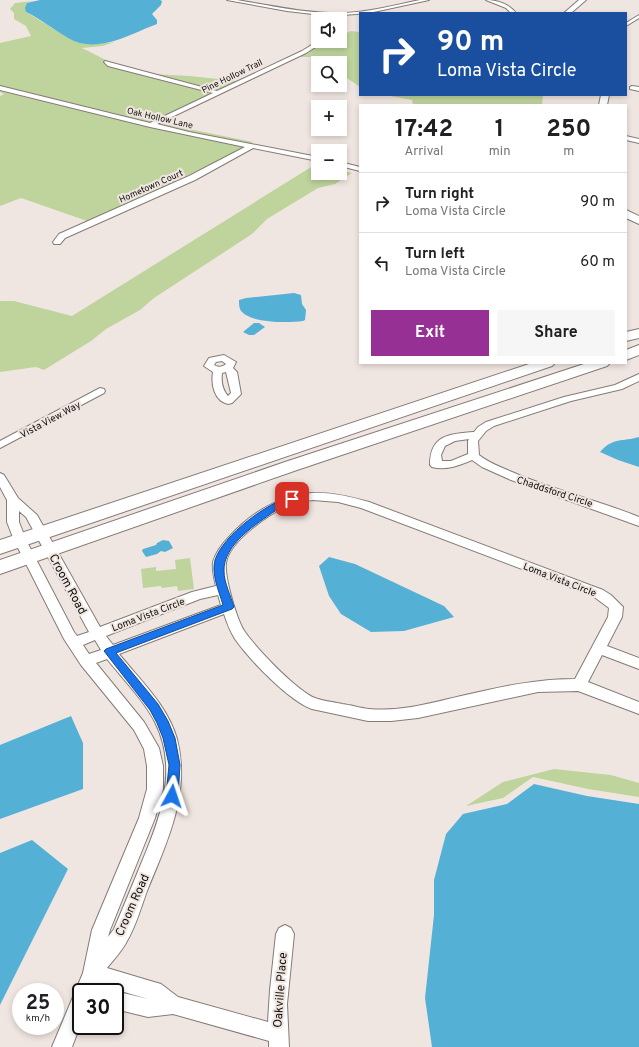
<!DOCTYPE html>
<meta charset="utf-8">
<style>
body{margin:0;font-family:Overpass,sans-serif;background:#f6f6f6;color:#202124;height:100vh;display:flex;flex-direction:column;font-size:15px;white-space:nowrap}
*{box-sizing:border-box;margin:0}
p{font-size:13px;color:#757577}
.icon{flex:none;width:22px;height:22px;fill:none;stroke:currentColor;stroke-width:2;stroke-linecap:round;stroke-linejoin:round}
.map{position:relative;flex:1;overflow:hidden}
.drawer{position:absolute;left:359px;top:104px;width:268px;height:260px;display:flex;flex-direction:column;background:#fff;border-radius:0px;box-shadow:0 2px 6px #0003}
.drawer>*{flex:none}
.banner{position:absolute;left:359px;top:12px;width:268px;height:84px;border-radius:0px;box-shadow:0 2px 6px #0003;background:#1a4fa0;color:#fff;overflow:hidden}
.fabs{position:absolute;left:311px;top:12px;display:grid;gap:8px}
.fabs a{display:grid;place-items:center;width:36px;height:36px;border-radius:0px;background:#fff;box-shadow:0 2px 6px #0003;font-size:20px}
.speed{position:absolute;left:12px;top:983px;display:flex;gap:8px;font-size:20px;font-weight:700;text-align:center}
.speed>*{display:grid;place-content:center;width:52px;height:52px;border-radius:50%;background:#fff;box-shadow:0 2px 6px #0003;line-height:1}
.speed small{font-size:10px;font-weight:400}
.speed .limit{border:2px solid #111;border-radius:6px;background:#fff;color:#111}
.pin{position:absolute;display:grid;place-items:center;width:34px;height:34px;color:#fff;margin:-17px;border-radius:8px;box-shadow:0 2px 6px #0006}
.me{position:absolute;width:44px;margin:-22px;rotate:5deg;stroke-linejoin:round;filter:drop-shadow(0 0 3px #0008)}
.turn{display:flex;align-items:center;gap:14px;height:84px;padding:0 12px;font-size:18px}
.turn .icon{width:52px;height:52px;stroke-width:2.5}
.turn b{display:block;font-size:28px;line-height:34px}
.eta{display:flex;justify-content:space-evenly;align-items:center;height:68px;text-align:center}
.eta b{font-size:24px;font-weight:700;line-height:28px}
.primary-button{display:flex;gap:8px;margin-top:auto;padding:8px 12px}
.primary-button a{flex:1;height:46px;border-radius:0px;background:#963095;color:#fff;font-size:16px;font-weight:700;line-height:46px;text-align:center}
.primary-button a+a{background:#f6f6f6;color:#202124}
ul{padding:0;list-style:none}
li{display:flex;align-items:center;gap:12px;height:60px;padding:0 12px;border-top:1px solid #e0e0e0}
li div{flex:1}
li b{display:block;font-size:15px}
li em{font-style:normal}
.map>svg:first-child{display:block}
.green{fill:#bed49c}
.water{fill:#55b0d5}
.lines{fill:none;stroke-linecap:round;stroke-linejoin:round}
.minor-casing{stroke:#847b77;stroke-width:2}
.secondary-casing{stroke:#847b77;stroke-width:2}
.primary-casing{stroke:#847b77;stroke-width:2}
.minor{fill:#fff;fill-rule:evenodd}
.secondary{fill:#fff;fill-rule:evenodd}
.primary{fill:#fff;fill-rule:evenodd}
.route{fill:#1a73e8;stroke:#114b97}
.labels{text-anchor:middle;stroke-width:4;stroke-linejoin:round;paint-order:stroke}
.far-street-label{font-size:9px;fill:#120f0d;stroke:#f0e6e1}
.street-label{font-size:10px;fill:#120f0d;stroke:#f0e6e1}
.near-street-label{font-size:12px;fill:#120f0d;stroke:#f0e6e1}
</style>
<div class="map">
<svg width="639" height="1047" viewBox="0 0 639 1047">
<rect width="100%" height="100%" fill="#f0e6e1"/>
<path class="green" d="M34 1 27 3 26 12 70 39 99 44 115 42 102 46 82 48 108 61 104 62 107 65 215 93 150 123 0 86V43L31 36 26 26 14 19V13L10 9 15 3Z
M351 31 360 32V87L347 78C346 75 346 71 345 69 338 57 309 57 296 57L329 41H340V36Z
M151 74 190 76 237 81 218 91Z
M0 90 145 126 246 147 90 222 21 198 0 206V96L4 94 0 92Z
M385 95H543L542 105H413L412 100Z
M159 123 253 142 250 144 155 125Z
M316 164 318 165V173H340V170L352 173 335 184 318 188 267 219 252 234 154 298 140 310 106 329 91 341 44 370 36 367 0 372V301H14L72 316Z
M190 558 194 589 178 591 177 586 162 588 161 586 143 588 141 569 156 567V571L176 569 175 560Z
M554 769 611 775 639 783V797L588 789 533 777 503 798 466 806 503 782Z"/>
<path class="water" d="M40 0H160L162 1 161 5 152 14 157 20V24C130 34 97 55 68 38 54 30 41 19 26 12L25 8 27 3Z
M294 293 301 295 302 304 306 310 305 320 303 321C288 323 252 323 242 312 239 309 239 304 239 300L246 298Z
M254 323H259L265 327 254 335H249L243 332Z
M639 437V467L618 460 600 452C613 437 622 442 639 437Z
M163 540 169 541 173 548 165 552 161 551 157 554 146 557 142 551 143 549 156 545 157 543Z
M329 557 355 564 444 606 454 617 404 631 371 632 341 614 329 596 319 566Z
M71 716 83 743V789L0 819V745Z
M534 784 587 796 639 804V1047H432L425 998 434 915V880L446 834 463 814 507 804Z
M32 840 68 869 0 1005V853Z"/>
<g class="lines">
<defs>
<path id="minor" d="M227 0H237C273 6 308 14 344 13 370 12 395 5 420 0H429L369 13 330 16 287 11Z
M486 0C497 0 509 4 516 13H511L506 8Z
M639 15V18L626 26V23Z
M318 41H325L306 53 157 124 189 132 318 157V161L253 148 195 180 65 238 60 244H54L53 242 59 234 189 176 245 147 150 127 0 90V86L150 123 213 93 108 66 104 62 105 61 217 91 302 51Z
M632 86 639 87V91L630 89V87Z
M626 136 639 139V143L626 140Z
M340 162 360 167V171L340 166Z
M224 355 236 362 233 368 237 372 241 394 232 403 228 404C214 401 211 384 213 372L204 366 209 358ZM222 361 226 364C222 367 219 368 214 365L216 362ZM226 372 231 393 228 396C222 389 221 381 222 373Z
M639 374V381L622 389 571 401 494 426 486 431 478 441 479 455C489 463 501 467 512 472 553 490 597 500 639 517V526L511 480 482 467 472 460C460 465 446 471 432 467L430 465C430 435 449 434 474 432L478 427 486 422 564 397 615 385ZM469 439 468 441V454L451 461H442L441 455 445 446 455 441Z
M100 388 104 389 105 391 104 393 0 448V441Z
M0 473 4 475 18 498 37 515 100 627 192 592 216 586C214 578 212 570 213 562 216 552 223 543 230 536 251 513 280 495 312 493 331 492 351 497 369 502L603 590 611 595 623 607 622 617 607 646 639 658V669L602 655 588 682 639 702V714L578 691 538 692 418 718 391 721H368L312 709C289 701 249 659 235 639 230 631 227 623 224 614L119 654C140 680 168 706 177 739 191 793 167 842 147 891 141 907 136 926 127 941 122 951 114 959 107 968L154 982 161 984 178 997 268 1022 270 990 276 934 279 928 285 925 291 928 294 934 287 1004 289 1047H269V1041L173 1014 148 1017 115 1009V992H112L115 991 148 999 97 984 93 992H81V1023L72 1047H52L83 973 92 930 139 818 147 789V766L144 749 134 730 81 665 64 639 14 540 7 522V500L0 487ZM313 500 338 502 361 508 593 596 609 608 608 617 575 679C535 679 500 687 461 696 431 703 400 712 369 709 360 708 351 705 342 704 334 702 323 701 315 698 296 690 257 649 245 632 237 621 224 576 226 563 229 540 273 511 292 504 299 501 306 501 313 500ZM19 511 26 517 89 632 77 636 74 632 26 540 19 522ZM218 595 221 605 113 645 106 636 200 599ZM95 640 101 650 89 654 83 645ZM107 659C123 679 143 699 155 722 179 770 160 819 141 864 132 886 123 908 114 929L108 937 110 930 155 818 163 789V766L159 748 144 722 96 663Z"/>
<path id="secondary" d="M579 0H586L571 13H564Z
M601 95H609L607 105H599Z
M626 210 639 216V224L626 218Z"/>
<path id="primary" d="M639 329V338L626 341V332Z
M639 345V355L626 360V350Z
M532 363H555L552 366 0 554V540Z
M587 363H610L607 366 297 470 0 574V560L285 462Z"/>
</defs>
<use href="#minor" class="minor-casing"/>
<use href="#secondary" class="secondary-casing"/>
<use href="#primary" class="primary-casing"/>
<use href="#minor" class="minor"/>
<use href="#secondary" class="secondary"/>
<use href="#primary" class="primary"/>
</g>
<path class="route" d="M292 496 295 497 296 499C292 504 281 507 275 511 256 524 223 545 224 571 224 583 231 596 234 607L232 609 116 653 158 704 168 721 175 738 180 765 178 796 176 800 172 801 167 800 166 796 169 765 163 738 157 723 150 710 104 651 106 649 223 605C219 591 211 574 215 560 223 535 267 503 292 496Z"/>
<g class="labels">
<g class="far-street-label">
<text transform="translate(232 76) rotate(-26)" y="3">Pine Hollow Trail</text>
<text transform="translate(160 118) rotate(13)" y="3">Oak Hollow Lane</text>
<text transform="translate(151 186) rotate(-24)" y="3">Hometown Court</text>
</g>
<g class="street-label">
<text transform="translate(50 419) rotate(-28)" y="4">Vista View Way</text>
<text transform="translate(555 491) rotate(18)" y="4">Chaddsford Circle</text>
<text transform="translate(560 579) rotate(21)" y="4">Loma Vista Circle</text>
<text transform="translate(148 614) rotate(-21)" y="4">Loma Vista Circle</text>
</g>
<g class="near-street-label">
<text transform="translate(68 584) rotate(62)" y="4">Croom Road</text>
<text transform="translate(132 905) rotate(-66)" y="4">Croom Road</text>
<text transform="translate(280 990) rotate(-86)" y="4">Oakville Place</text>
</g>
</g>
</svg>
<div class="fabs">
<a><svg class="icon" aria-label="sound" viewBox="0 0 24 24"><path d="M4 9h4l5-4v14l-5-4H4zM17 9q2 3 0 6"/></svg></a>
<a><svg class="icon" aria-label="search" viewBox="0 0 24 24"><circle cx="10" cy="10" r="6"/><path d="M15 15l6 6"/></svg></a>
<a>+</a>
<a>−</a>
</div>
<div class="speed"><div>25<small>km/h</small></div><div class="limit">30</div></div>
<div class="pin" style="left:292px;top:499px;background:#d93025"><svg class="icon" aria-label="arrive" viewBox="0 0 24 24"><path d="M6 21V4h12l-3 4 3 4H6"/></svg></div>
<svg class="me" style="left:172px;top:796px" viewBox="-20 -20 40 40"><path d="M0-17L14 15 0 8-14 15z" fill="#1a73e8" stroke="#fff" stroke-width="4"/></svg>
<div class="banner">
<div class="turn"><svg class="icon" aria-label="right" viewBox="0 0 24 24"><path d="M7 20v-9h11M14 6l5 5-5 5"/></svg><div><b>90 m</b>Loma Vista Circle</div></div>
</div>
<section class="drawer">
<div class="eta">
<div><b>17:42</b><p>Arrival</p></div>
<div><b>1</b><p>min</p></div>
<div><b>250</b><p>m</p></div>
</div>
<ul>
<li><svg class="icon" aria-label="right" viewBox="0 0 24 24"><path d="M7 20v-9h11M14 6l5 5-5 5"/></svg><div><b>Turn right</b><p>Loma Vista Circle</p></div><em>90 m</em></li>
<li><svg class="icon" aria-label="left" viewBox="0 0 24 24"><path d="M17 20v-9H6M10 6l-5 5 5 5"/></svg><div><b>Turn left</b><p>Loma Vista Circle</p></div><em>60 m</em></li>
</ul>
<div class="primary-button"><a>Exit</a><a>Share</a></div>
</section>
</div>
